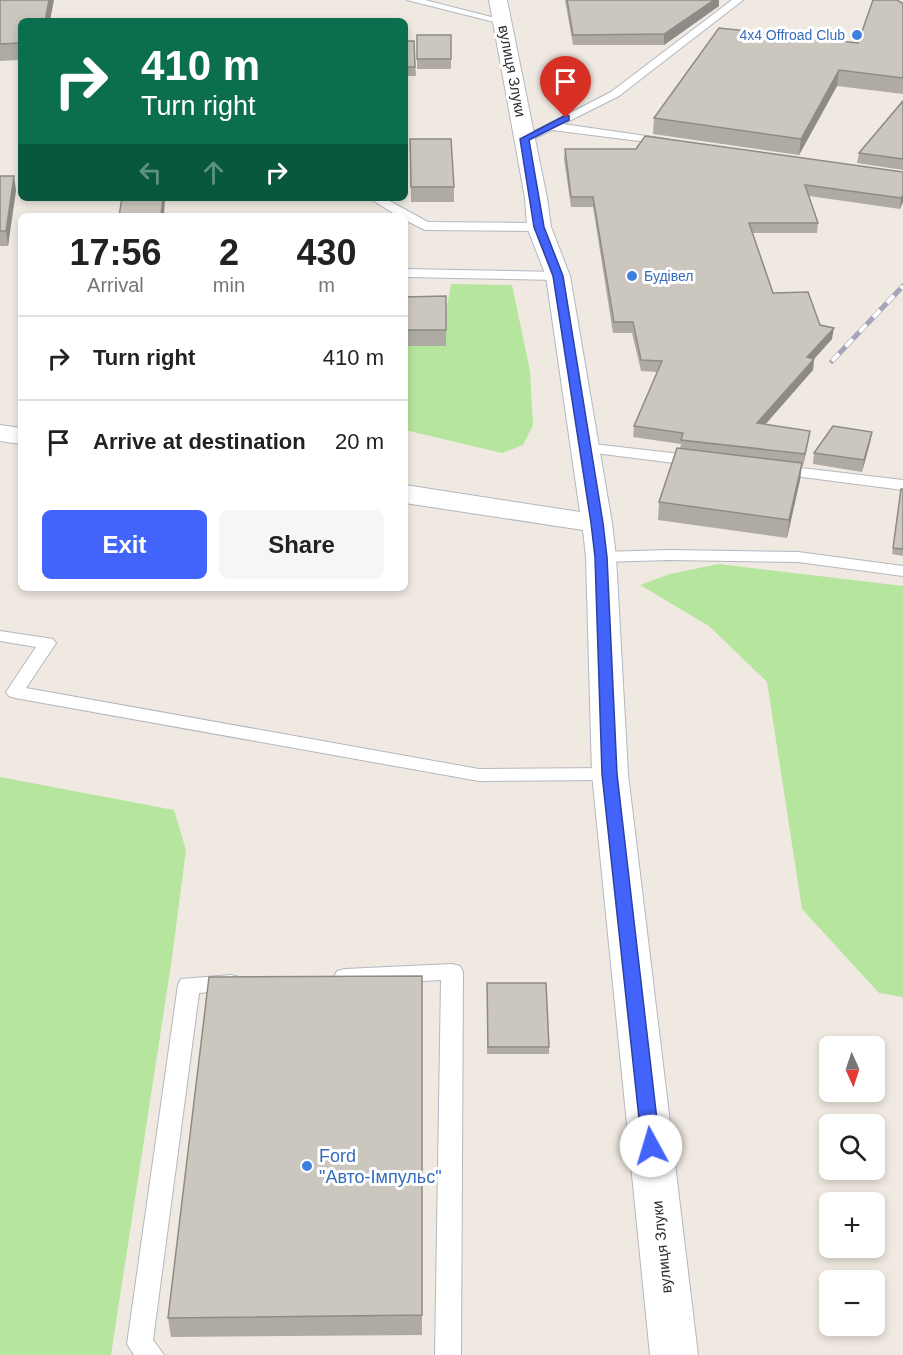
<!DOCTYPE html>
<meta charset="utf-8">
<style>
body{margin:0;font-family:Arial,sans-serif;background:#f6f6f6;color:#222;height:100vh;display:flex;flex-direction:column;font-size:22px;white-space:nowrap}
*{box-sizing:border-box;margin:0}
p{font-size:20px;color:#767676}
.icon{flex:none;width:33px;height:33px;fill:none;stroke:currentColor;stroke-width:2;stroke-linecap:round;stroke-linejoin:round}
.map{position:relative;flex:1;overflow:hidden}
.details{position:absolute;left:18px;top:213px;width:390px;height:378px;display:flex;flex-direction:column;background:#fff;border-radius:9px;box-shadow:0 3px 9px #0003}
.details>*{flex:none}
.hud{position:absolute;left:18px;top:18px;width:390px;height:183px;border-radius:9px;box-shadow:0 3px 9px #0003;background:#0b6e4f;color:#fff;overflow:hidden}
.needle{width:39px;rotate:177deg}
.controls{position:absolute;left:819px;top:1036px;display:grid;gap:12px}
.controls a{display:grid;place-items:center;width:66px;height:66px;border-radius:9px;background:#fff;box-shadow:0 3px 9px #0003;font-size:30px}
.pin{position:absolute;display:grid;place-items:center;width:51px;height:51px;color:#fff;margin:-62px -26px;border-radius:50% 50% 50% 0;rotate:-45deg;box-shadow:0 0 6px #0007}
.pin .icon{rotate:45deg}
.me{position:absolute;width:66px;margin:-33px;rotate:354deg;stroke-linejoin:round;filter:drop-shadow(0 0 4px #0008)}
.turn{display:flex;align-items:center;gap:21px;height:126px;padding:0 24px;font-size:27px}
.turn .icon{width:78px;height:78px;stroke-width:2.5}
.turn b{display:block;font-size:42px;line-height:51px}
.lanes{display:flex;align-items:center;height:57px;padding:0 24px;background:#0003;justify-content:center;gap:30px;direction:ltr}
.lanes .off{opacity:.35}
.eta{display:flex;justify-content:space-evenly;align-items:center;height:102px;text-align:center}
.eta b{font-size:36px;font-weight:600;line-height:42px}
.button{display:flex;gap:12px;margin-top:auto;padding:12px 24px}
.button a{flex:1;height:69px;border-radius:9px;background:#4264fb;color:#fff;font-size:24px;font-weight:600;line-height:69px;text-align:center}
.button a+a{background:#f6f6f6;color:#222}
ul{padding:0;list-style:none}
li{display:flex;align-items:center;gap:18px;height:84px;padding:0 24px;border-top:2px solid #e0e0e0}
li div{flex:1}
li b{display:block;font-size:22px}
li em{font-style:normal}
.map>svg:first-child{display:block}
.green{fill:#b6e59e}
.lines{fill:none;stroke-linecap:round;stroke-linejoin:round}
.service-casing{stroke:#b4b7c1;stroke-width:2}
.minor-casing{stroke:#b4b7c1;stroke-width:2}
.service{fill:#fff;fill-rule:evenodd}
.minor{fill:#fff;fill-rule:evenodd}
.rail-casing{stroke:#a3a6b8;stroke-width:5}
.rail{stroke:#fff;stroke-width:4;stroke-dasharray:10;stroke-linecap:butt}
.wall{fill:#afaba4}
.shaded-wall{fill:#8e8b86}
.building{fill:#cbc7bf;stroke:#8e8b86;stroke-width:1.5}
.route{fill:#4264fb;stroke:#2b41a3;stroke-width:1.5}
.shop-dot{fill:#3f7fe0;stroke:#fff;stroke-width:2}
.labels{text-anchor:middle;stroke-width:6;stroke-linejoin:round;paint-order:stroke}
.far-shop-label{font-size:14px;fill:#366cbe;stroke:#fff;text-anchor:end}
.street-label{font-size:15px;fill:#2e2e2e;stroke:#fff}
.near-shop-label{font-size:18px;fill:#366cbe;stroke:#fff;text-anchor:start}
</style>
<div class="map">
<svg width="903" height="1355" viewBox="0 0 903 1355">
<rect width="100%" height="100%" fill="#efe9e1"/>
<path class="green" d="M451 284 512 285 530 371 533 425 523 445 502 453 405 430V346H446V311Z
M719 564 903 586V997L879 993 802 909 767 682 709 626 640 585 670 574Z
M0 777 174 810 186 850 171 965 111 1355H0Z"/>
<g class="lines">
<defs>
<path id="service" d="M407 0H425L507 21 502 24Z
M732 0H743L619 96 563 124 667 139 673 143 671 145 552 130 529 141H521L519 139 611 92Z
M369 198H384L428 222 539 223 545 227 539 231 425 230 405 220V216H398Z
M405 269 558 272 565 276 558 280 405 277Z
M584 443 698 456 706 461 698 466 579 451 576 448Z
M776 465 903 480V490L771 473 768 470 771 467Z
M670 550 798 552 903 566V576L798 562 670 560 601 562 593 557 601 552Z
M0 631 47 638 53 639 56 643 26 688 479 769 610 768 617 770 620 774 617 778 610 780 479 781 15 698 9 696 6 692 36 647 0 641Z
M452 964 460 966 463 972 461 1355H435L441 980 345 985 337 983 334 977 337 971 345 969Z
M231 975 239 977 242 983 239 989 199 993 153 1340 164 1355H134L127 1344 178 985 181 979Z"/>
<path id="minor" d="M489 0H507L547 198 551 227 570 276 612 523 616 557 628 774 698 1355H650L592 774 586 557 583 530 405 503V485L580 512 546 276 527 227 525 198Z
M0 425 21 428V444L0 441Z"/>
</defs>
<use href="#service" class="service-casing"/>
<use href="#minor" class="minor-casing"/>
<use href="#service" class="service"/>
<use href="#minor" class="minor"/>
<defs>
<path id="rail" d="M832 361 903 286"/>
</defs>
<use href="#rail" class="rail-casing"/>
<use href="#rail" class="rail"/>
</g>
<path class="wall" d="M0 0 21 21V60L0 61Z
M565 0H719V6L664 45H573Z
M902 3H903V94L837 86 799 155 653 134 654 118 858 43Z
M451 35V69H417V59Z
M405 41H414L416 76H405Z
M903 101V170L857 163 859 153Z
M410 139 454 187V202H411Z
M565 149 903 172V202L900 209 809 196 818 223 817 233H752L773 293 820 325 832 339 814 359 813 370 765 424 808 443 803 466H802L800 480 787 538 658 520 659 502 680 448 681 444 633 437 634 426 658 372 641 371 632 333H613L593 207H571L564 159Z
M0 176 16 190 8 246H0Z
M446 296V346H405V297Z
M872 432 870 443 862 472 813 464 814 453Z
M901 489H903V556L892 554Z
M422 976V1335L171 1337 168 1318Z
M487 983 549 1047V1054H487Z"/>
<path class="shaded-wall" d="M49 0H54L50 21H45Z
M714 0H719V6L664 45V34Z
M839 70 837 86 799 155 801 139Z
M14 176 16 190 8 246 6 231Z
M903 195V202L900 209 901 198Z
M163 198H165L164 216H161Z
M834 328 832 339 814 359 813 370 756 435 757 423 807 357Z
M810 431 808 443 803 466 805 454Z
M872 432 870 443 862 472 864 460Z
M802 463 800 480 787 538 789 520Z"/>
<path class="building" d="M0 0H49L45 21H21V43L0 44Z
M567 0H714L664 34 573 35Z
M873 0H897L902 3H903V78L839 70 801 139 654 118 719 28 858 43Z
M417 35H451V59H417Z
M405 41H414L415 67H405Z
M903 101V159L859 153Z
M645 136 903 172V195L901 198 805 185 818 223H749L773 293 808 292 820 325 834 328 807 357 814 359 757 423 810 431 805 454 681 440 683 433 634 426 662 361 641 360 633 322H614L593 197H571L565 149H636Z
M410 139H451L454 187H411Z
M0 176H14L6 231H0Z
M122 198H163L161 216H119Z
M446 296V330H405V297Z
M833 426 872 432 864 460 814 453Z
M677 448 802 463 789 520 659 502Z
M901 489H903V549L893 548Z
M422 976V1315L168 1318 209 977Z
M487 983H546L549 1047H488Z"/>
<path class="route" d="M566 115 569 116V120L529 140 544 227 563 276 603 523 607 557 617 774 660 1146 657 1151 651 1153 644 1151 642 1146 602 774 595 557 591 523 553 276 534 227 520 139Z"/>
<g class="shop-dot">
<circle cx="857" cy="35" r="6"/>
<circle cx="632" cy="276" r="6"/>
<circle cx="307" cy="1166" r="6"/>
</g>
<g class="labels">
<g class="far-shop-label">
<text x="845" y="40">4x4 Offroad Club</text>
<text x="644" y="281" text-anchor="start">Будівел</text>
</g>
<g class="street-label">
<text transform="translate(512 71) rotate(79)" y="5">вулиця Злуки</text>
<text transform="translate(662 1247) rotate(-96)" y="5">вулиця Злуки</text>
</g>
<g class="near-shop-label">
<text x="319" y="1162">Ford<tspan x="319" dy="21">"Авто-Імпульс"</tspan></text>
</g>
</g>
</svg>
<div class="controls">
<a><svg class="needle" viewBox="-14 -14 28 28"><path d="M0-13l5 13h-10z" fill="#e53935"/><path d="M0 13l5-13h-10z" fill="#767676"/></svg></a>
<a><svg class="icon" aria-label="search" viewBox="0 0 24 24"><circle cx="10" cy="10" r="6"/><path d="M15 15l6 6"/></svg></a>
<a>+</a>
<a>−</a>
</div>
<div class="pin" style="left:566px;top:118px;background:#d93025"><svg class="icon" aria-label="arrive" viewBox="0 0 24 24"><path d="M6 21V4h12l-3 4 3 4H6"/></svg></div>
<svg class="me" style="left:651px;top:1146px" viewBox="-20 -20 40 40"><circle r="19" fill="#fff"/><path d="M0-13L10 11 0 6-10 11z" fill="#4264fb"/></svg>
<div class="hud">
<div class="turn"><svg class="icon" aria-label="right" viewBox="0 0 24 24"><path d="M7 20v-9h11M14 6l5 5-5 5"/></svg><div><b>410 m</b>Turn right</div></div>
<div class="lanes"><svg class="icon off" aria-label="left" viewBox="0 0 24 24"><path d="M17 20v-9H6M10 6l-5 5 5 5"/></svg><svg class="icon off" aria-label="ahead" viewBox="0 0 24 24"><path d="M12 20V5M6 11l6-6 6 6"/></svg><svg class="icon" aria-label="right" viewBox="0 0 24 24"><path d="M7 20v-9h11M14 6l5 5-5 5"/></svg></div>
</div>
<section class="details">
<div class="eta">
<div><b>17:56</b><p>Arrival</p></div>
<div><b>2</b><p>min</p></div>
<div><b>430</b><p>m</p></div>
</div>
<ul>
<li><svg class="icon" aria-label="right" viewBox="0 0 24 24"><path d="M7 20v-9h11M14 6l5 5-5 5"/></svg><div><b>Turn right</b></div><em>410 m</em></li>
<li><svg class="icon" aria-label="arrive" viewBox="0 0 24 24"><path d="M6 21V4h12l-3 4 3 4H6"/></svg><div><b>Arrive at destination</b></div><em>20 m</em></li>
</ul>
<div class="button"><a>Exit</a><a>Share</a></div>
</section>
</div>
